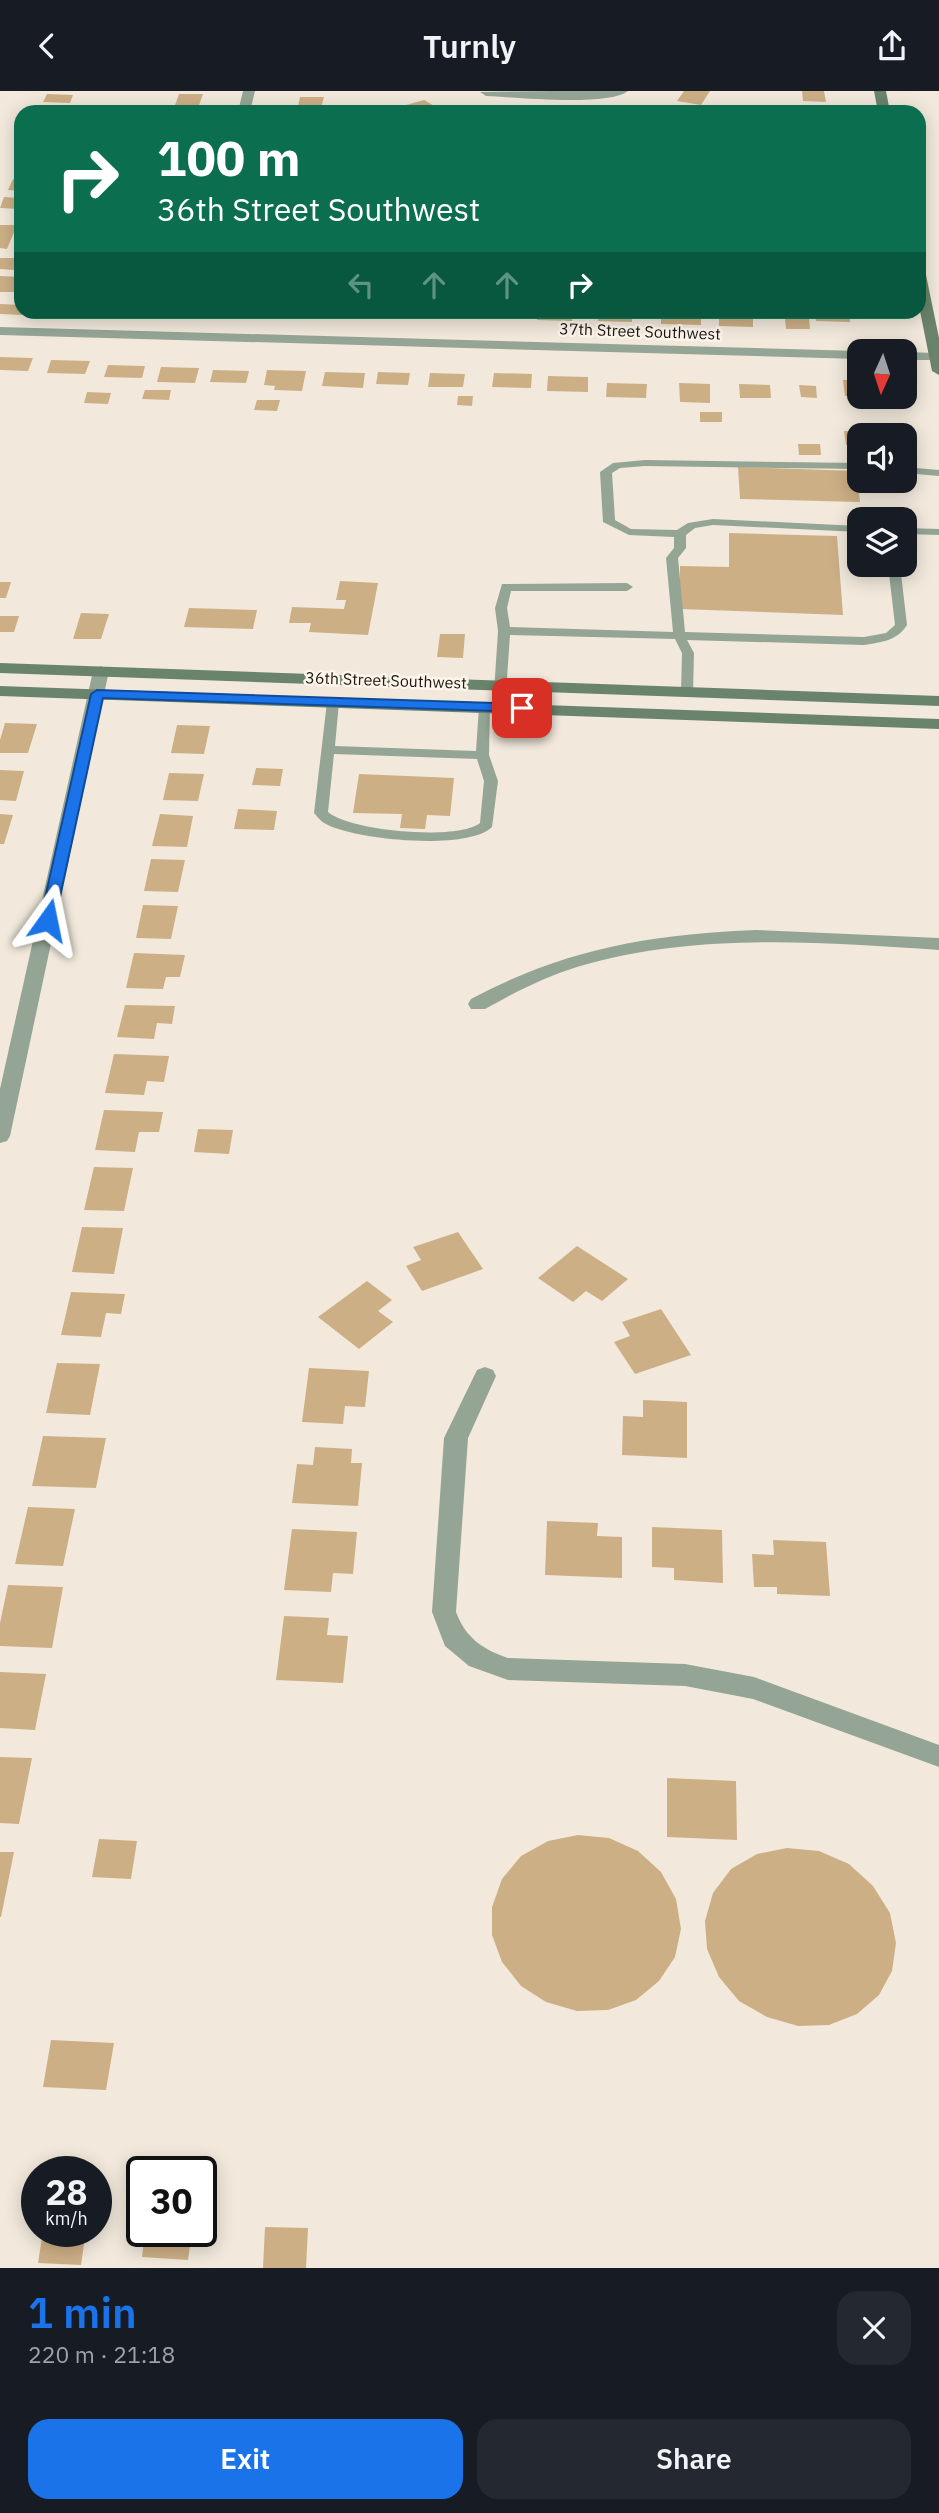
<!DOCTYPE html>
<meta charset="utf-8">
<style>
body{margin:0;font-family:"IBM Plex Sans",sans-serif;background:#242831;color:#f1f3f6;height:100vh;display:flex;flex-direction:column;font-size:26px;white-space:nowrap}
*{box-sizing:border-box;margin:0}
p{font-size:23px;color:#9ea1a6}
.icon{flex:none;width:38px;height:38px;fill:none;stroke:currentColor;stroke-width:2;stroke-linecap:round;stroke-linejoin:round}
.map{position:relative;height:2177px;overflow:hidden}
.sheet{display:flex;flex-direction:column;background:#171b24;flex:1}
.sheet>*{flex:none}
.top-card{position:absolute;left:14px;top:14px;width:912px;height:214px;border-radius:21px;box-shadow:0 4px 18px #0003;background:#0b6e4f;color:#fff;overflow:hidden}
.needle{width:46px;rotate:183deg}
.controls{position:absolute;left:847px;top:248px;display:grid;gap:14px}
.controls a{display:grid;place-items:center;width:70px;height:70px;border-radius:14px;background:#171b24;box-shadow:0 4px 18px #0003;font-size:35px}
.speed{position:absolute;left:21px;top:2065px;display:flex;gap:14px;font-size:35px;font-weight:700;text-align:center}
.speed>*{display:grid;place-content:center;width:91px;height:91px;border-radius:50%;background:#171b24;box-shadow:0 4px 18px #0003;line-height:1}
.speed small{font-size:18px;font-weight:400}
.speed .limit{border:4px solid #111;border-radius:10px;background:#fff;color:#111}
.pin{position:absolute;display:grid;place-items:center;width:60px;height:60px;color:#fff;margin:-30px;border-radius:14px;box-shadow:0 4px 10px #0006}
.me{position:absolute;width:77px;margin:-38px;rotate:12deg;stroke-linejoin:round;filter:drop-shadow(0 0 5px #0008)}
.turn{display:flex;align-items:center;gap:24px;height:147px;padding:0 28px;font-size:32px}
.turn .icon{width:91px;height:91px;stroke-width:2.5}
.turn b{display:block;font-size:49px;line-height:60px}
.lanes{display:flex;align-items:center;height:66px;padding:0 28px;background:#0003;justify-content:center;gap:35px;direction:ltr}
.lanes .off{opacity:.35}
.round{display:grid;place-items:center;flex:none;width:74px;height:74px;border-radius:21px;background:#242831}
.head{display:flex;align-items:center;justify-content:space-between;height:119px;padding:0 28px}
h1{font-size:42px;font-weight:600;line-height:52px;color:#1a73e8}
.cta{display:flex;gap:14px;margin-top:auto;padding:14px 28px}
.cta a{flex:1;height:80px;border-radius:21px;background:#1a73e8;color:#fff;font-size:28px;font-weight:600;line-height:80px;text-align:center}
.cta a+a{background:#242831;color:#f1f3f6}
header{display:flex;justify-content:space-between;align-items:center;height:91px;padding:0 28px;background:#171b24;font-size:32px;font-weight:600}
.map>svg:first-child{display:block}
.building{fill:#cdaf86}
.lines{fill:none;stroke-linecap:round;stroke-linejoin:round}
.lane{fill:#94a595;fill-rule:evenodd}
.street{fill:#94a595;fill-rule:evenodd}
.secondary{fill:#6a836c;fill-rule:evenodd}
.route{fill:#1a73e8;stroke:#114b97;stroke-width:2}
.labels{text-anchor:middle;stroke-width:5;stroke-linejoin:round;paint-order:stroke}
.far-street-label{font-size:16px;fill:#1c1915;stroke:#fef6ec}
</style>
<header><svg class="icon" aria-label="back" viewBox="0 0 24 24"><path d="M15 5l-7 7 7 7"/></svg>Turnly<svg class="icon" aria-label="share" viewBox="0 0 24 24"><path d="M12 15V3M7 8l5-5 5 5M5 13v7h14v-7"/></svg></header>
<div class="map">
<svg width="939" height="2177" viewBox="0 0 939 2177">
<rect width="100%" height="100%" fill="#f2e9dc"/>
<path class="building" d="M684 0H710L701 14 677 10Z
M802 0H824L826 11 803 10Z
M47 3 73 4 70 12 43 11Z
M179 3H203L198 17H174Z
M300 6H324L320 21 297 20Z
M424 9 445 21H396L392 18Z
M49 14 61 15 59 18H68L66 21H37L39 17 48 18Z
M13 88 21 89V100L8 99Z
M4 106 21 107V118L0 117Z
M0 134H17L7 158 0 157Z
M0 167H18L14 179 0 178Z
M0 185 21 186 15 201H0Z
M0 213 21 214V220H24L22 224 0 223Z
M425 220H462L461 226 424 225Z
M488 220H518L517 228 487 227Z
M538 220H573L572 230 537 229Z
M598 220H632V231L598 230Z
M661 220 701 221V234L661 233Z
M815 220H849L850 231 816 230Z
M719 224 753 225V236L719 235Z
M785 227H809L810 238H786Z
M0 266 33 267 28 280 0 279Z
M51 269 90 270 85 283 47 282Z
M108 274 145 275 142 287 104 286Z
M161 276 199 277 195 292 157 291Z
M213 279 249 280 246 292 210 291Z
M267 279 306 280 302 300 274 299 275 295 264 294Z
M325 281 365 282 363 297 322 295Z
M378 281 410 282 408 294 376 293Z
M430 282 465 283 463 296H428Z
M494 282 532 283 531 297 492 296Z
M548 285 588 286V301L547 300Z
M843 289H859V305H845Z
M607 292 647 293 646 307 606 306Z
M679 292 710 293V312L680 311Z
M739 293 770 294 771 307H740Z
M799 294 816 295 817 307 801 306Z
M145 299H171L169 309 142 308Z
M87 301 111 302 108 313 84 312Z
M458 305H473L472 315 457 314Z
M257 309H280L277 320 254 319Z
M700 321H722V331H700Z
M844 340H879V345H859V354H846Z
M798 353H820L821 364H799Z
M738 376 857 380 860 411 740 408Z
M729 442 837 445 843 524 680 518V475L729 476Z
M340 490 378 492 368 544 309 541 311 532H289L292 516 344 518 346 509H336Z
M0 491H11L6 507H0Z
M189 517 257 519 253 538 184 536Z
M81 522 109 523 101 548H73Z
M0 525H19L14 541H0Z
M440 543H465L463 567 437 566Z
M5 632 37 633 28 662H0V649Z
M177 634 210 635 204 663 171 662Z
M256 677 283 678 280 695 252 694Z
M0 679 24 680 16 710 0 709Z
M169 682 204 683 198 710 163 709Z
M359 683 454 687 450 725 427 724 425 738 400 737 402 723 353 722Z
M238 718 277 720 274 739 234 738Z
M0 723 13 724 4 753H0Z
M160 723 193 725 187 756 152 755Z
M151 768 185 769 178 801 144 800Z
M143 814 178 815 171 848 136 847Z
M134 862 185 864 180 886H166L163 898 126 897Z
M125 914 175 915 172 933 157 932 154 948 117 946Z
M114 963 169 965 164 991 147 990 144 1004 105 1002Z
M104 1019 163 1021 159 1041H139L135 1061 95 1059Z
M198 1038 233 1039 229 1063 194 1061Z
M94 1076 133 1077 124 1120 84 1119Z
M82 1136 123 1137 114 1183 72 1181Z
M458 1141 483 1178 422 1200 406 1175 421 1169 413 1156Z
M577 1155 628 1188 602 1210 586 1200 573 1211 538 1187Z
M367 1190 392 1209 378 1220 393 1231 359 1258 318 1226Z
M71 1201 125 1203 121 1223 106 1222 101 1246 61 1244Z
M661 1218 691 1264 635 1283 614 1251 630 1245 622 1231Z
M57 1272 100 1273 90 1324 46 1322Z
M309 1277 369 1280 365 1316 345 1315 343 1333 302 1331Z
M643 1309 687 1311V1367L622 1364 623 1325 643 1326Z
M43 1345 106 1347 96 1397 32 1395Z
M315 1356 352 1358 351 1372H362L358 1415 292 1412 297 1373 313 1374Z
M28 1416 75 1418 63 1475 15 1473Z
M547 1430 598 1432 597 1445 622 1446V1487L545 1484Z
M652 1436 722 1439 723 1492 674 1489V1477L652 1476Z
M292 1438 357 1441 353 1483 333 1482 331 1501 284 1499Z
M773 1449 826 1451 830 1505 777 1503V1496H754L752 1463 774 1464Z
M8 1494 63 1496 52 1557 0 1555V1532Z
M284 1525 329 1527 327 1544 348 1545 343 1592 276 1589Z
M0 1581 46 1583 35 1639 0 1637Z
M0 1666 32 1667 19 1733 0 1732Z
M667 1687 736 1690 737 1749 667 1746Z
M578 1744 609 1747 638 1760 661 1781 676 1808 681 1838 675 1866 659 1890 636 1909 608 1919 577 1920 546 1911 521 1895 502 1871 492 1844V1816L502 1788 521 1765 548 1750Z
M99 1748 137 1750 131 1788 92 1786Z
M787 1757 819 1760 849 1773 873 1795 890 1822 896 1852 892 1880 879 1904 857 1923 829 1934 798 1935 767 1926 739 1910 719 1886 707 1858 705 1830 713 1802 731 1778 757 1763Z
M0 1761H14L1 1826H0Z
M51 1949 114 1952 106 1999 43 1996Z
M265 2136 308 2137 306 2177H263Z
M43 2140H86L81 2174 38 2172Z
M145 2140H192L188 2169 142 2166Z"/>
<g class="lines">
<path class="lane" d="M645 369 859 372V378L645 375 620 377 612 382 615 429 631 438 677 439 688 432 713 428 859 435V441L713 434 695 437 686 444V457L678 467 685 541 864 546 886 542 895 534 888 474H900L907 534C897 550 882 551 864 554L687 549 694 562 693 601 687 605 681 601 682 562 675 548 510 544 505 616 504 619H494L493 616 498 540 495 517 502 493 627 492 633 496 627 500H511L507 517 510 536 673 541 666 467 674 457V446L629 444 603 431 600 381 613 372Z
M905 376 939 379V385L905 382Z
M905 437 939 438V444L905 443Z
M333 607 339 611 335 655 476 660 479 616 480 613H490L489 664 498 690 492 736C468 760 355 749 326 733 321 731 318 726 314 722L327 611ZM334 663 477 668 484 690 480 732C458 750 349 740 328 721Z"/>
<path class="street" d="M243 0H255L250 21H238Z
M552 0H628C607 16 515 6 486 5L480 1Z
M0 236 859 260 863 261H859V268L0 244Z
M905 261 935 262 939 263V269H905Z
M101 575 109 580 10 1045 7 1050 0 1052V998L93 580Z
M756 839 939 847V859C819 851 694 841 577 876 545 886 515 901 485 918H471L468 913 471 908C564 858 652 843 756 839Z
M485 1276 493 1279 496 1285 468 1347 456 1521C466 1547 482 1558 508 1567L685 1573 754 1586 939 1654V1676L753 1608 685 1595 508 1589 469 1575 445 1555 432 1521 444 1347 477 1279Z"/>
<path class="secondary" d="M874 0H886L890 21H878Z
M919 180 926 184 939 247V284L932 280 919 215Z
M0 572 939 605V615L0 582Z
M0 595 939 628V638L0 605Z"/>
</g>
<path class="route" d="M97 599 522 613 528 617 522 621 103 607 55 829 48 834 40 829 91 603Z"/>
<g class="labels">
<g class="far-street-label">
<text transform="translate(640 240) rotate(2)" y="6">37th Street Southwest</text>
<text transform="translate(386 589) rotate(2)" y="6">36th Street Southwest</text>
</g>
</g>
</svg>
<div class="controls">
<a><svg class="needle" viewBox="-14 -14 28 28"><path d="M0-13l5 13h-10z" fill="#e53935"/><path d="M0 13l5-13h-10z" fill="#9ea1a6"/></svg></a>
<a><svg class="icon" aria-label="sound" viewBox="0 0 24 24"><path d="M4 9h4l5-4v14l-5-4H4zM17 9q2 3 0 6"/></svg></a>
<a><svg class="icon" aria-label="layers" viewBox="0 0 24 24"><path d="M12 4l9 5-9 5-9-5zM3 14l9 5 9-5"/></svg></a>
</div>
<div class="speed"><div>28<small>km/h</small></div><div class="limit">30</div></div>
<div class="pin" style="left:522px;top:617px;background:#d93025"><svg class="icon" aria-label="arrive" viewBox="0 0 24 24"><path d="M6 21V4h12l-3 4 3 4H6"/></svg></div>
<svg class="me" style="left:48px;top:829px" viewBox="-20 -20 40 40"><path d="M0-17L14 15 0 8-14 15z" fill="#1a73e8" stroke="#fff" stroke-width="4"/></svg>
<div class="top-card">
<div class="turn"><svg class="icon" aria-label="right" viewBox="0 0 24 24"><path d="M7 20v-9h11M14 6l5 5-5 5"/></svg><div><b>100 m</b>36th Street Southwest</div></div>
<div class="lanes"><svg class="icon off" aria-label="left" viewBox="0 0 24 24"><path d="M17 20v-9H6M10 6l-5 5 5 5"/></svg><svg class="icon off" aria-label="ahead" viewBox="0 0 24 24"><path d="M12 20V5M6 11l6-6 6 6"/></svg><svg class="icon off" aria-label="ahead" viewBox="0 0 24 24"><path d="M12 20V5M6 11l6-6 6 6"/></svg><svg class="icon" aria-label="right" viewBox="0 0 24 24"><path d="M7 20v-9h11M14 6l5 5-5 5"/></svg></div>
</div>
</div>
<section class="sheet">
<div class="head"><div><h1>1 min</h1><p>220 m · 21:18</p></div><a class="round"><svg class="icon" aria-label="close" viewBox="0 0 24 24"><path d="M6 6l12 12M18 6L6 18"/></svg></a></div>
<div class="cta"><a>Exit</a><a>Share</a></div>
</section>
